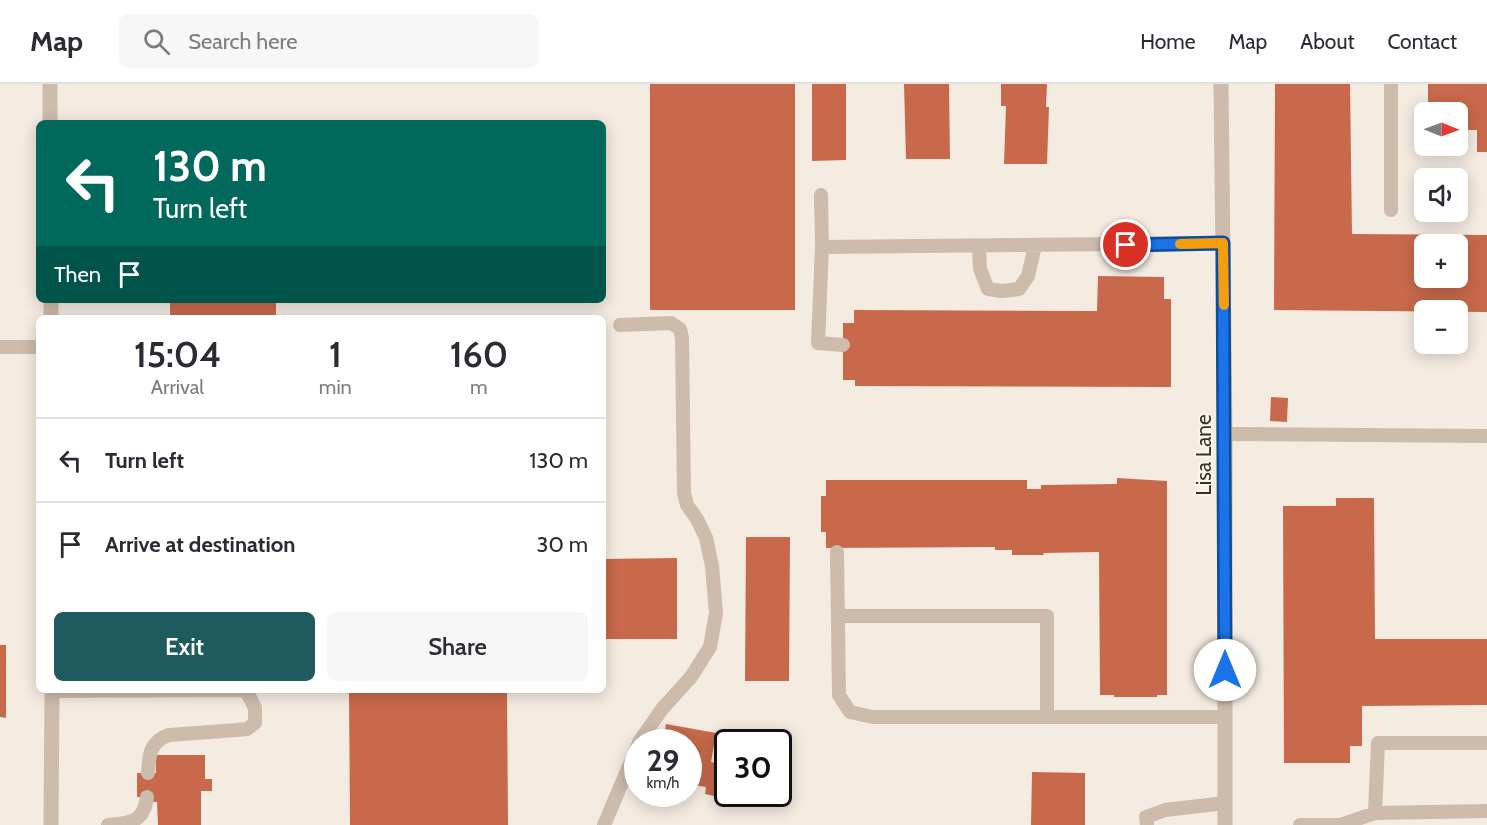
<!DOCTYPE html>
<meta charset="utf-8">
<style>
body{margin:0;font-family:Cabin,sans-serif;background:#f7f7f7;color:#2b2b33;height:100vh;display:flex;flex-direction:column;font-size:22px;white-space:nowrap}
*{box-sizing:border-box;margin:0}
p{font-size:20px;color:#7c7c81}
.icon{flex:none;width:33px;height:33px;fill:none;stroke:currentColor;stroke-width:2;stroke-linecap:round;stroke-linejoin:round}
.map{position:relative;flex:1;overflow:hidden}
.details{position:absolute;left:36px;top:231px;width:570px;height:378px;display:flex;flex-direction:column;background:#fff;border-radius:9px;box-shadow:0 3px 15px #0003}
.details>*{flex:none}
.hud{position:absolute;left:36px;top:36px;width:570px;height:183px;border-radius:9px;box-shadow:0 3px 15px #0003;background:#00695c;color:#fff;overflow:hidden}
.needle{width:39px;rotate:91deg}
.controls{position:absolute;left:1414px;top:18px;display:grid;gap:12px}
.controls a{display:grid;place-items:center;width:54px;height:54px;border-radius:9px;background:#fff;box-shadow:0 3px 15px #0003;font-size:30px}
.speed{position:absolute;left:624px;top:645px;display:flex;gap:12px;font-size:30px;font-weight:700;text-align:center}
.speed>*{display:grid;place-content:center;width:78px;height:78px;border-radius:50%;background:#fff;box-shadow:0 3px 15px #0003;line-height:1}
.speed small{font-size:15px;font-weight:400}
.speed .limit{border:3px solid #111;border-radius:9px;background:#fff;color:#111}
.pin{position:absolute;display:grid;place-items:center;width:51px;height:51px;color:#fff;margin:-26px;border:3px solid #fff;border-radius:50%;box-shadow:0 2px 6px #0007}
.me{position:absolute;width:66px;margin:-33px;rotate:0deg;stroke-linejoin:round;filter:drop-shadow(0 0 4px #0008)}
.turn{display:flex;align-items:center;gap:21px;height:126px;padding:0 18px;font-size:27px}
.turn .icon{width:78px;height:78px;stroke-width:2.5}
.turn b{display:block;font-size:42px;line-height:51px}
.then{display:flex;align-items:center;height:57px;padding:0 18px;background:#0003;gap:12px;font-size:22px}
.eta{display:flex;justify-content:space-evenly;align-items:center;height:102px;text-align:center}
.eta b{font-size:36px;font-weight:600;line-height:42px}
.action{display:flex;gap:12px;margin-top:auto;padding:12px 18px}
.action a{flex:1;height:69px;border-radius:9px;background:#1f5a5e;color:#fff;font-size:24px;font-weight:600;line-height:69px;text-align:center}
.action a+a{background:#f7f7f7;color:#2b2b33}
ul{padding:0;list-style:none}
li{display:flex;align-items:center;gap:18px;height:84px;padding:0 18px;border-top:2px solid #e1e1e2}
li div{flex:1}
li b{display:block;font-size:22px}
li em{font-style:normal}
header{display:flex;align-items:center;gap:36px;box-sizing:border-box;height:84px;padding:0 30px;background:#fff;border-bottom:2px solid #e1e1e2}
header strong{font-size:28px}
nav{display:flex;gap:33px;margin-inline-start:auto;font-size:21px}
.search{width:420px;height:54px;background:#f7f7f7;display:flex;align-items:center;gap:15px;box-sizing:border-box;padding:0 21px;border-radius:9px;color:#7c7c81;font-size:22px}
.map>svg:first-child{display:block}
.building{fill:#c8694b;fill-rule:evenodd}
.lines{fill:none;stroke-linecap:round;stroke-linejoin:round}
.lane{stroke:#cdbbac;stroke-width:14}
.street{stroke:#cdbbac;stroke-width:15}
.route-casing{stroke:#114b97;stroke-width:15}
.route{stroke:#1a73e8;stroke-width:10}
.slow{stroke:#f59e0b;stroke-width:10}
.labels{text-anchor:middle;stroke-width:4.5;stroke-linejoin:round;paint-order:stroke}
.street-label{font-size:21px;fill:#3b302b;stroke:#fbf5ee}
</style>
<header>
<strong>Map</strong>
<div class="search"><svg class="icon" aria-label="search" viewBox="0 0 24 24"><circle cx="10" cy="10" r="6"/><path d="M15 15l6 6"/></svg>Search here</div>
<nav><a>Home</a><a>Map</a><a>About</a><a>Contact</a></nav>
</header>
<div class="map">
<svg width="1487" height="741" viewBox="0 0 1487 741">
<rect width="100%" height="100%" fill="#f4ebe1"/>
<path class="building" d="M650 0H795V226H650Z
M812 0H846V76L812 77Z
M904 0H949L950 75H906Z
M1001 0H1047L1046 23H1049L1047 80H1004L1006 22H1001Z
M1275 0H1350L1352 150 1487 151V228L1274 226ZM1425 160H1458V194H1425Z
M1428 0H1487V68H1477V46H1458V28H1428Z
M1098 192 1164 193V215H1171V303L855 302V296H843V239H854V226L1097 227Z
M170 216H276V234H170Z
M1271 313 1288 314 1287 338 1270 337Z
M1117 394 1167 397V611H1157V613H1114V611H1100L1099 468 1043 469 1044 471H1012V466H995V463L826 464V448H821V412H826V396H1027V405H1041V401L1117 400Z
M1336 414H1374L1375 555H1487V621L1362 622V662H1350V679H1284L1283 422H1336Z
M746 453H790L789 597H745Z
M677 474V555H603V475Z
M0 561H6V634L0 633Z
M349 606H507L508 741H350Z
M666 640 716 649 711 678 728 682 727 715 705 710 706 703 688 700V658H663Z
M156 671H205V695H212V707H201V741H158L157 718H150V713H137V689H156Z
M1032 688 1085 689V741H1031Z"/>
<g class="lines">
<path class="lane" d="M821 111 822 163 1223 159
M1391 126V0
M979 162 980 185 988 205 1002 207 1019 205 1028 192 1035 162
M822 163 818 259 843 261
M620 241 671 239 680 245 682 254 684 409 687 421 697 435 706 454 712 482 716 529 710 563 691 593 662 625 639 658
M0 263H39
M1225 350 1487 352
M837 468 839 611 850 628 873 633H1225
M838 532H1047V632
M52 607 246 606 255 624V639L247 645 237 646 169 651C150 657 149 671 148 689
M1375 729 1378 659H1487
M108 741C129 739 144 739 147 713
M604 741 638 661
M1147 741 1146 733 1165 726 1225 719
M1300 741H1340L1375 729 1487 727"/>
<path class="street" d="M50 0V39
M1221 0 1225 350V741
M51 216V234
M51 741 52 606"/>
</g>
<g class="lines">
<defs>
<path id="route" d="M1126 161 1223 159 1225 586"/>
</defs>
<use href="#route" class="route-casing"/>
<use href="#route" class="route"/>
<path class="slow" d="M1180 160 1223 159 1224 221"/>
</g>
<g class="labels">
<g class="street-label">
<text transform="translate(1204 371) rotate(-90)" y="7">Lisa Lane</text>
</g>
</g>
</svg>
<div class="controls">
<a><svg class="needle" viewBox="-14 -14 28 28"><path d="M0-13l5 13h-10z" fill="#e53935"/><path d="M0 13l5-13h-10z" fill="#7c7c81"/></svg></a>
<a><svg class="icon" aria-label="sound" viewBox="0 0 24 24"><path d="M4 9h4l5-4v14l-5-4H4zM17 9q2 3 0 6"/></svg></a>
<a>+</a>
<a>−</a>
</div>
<div class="speed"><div>29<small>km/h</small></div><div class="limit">30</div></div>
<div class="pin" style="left:1126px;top:161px;background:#d93025"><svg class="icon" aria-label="arrive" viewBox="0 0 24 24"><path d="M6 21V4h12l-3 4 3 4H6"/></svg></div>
<svg class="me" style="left:1225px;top:586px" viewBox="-20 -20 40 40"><circle r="19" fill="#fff"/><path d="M0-13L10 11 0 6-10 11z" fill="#1a73e8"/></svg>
<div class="hud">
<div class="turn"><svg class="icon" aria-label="left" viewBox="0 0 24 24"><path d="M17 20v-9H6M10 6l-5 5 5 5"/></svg><div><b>130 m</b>Turn left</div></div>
<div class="then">Then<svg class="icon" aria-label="arrive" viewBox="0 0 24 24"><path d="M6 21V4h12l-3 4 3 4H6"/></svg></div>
</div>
<section class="details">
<div class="eta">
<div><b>15:04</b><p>Arrival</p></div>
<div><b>1</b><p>min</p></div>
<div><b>160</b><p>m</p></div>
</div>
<ul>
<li><svg class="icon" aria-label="left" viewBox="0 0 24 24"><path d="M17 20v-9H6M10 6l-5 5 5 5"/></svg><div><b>Turn left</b></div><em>130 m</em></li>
<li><svg class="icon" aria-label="arrive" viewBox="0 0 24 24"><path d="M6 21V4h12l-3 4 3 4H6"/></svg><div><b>Arrive at destination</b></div><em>30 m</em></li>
</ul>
<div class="action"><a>Exit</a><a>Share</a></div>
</section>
</div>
